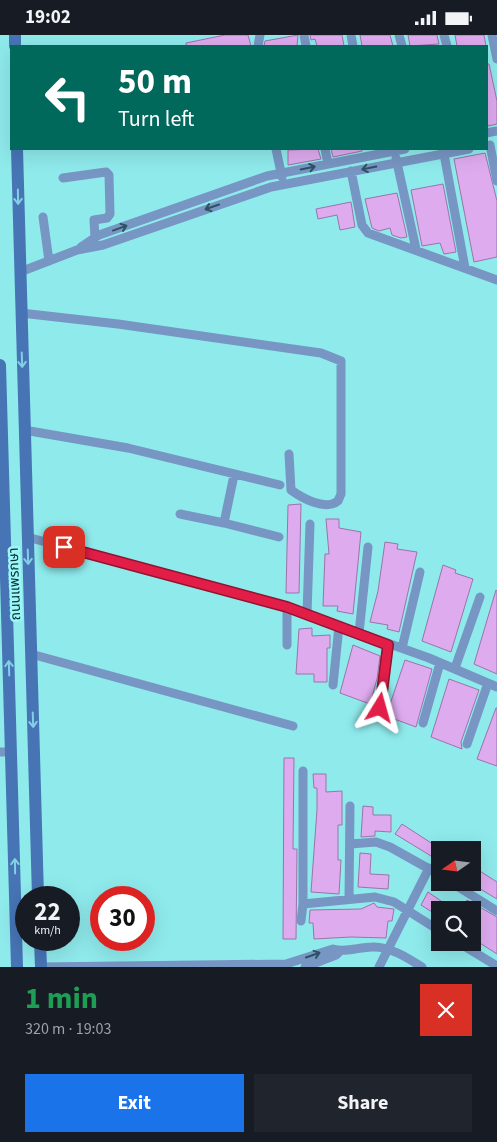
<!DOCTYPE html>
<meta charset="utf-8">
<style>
body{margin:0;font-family:"Source Sans 3","Noto Sans Thai",sans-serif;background:#20242c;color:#f1f3f6;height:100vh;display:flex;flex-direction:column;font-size:19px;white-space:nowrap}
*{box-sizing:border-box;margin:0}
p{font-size:16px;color:#9ea1a6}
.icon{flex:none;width:28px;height:28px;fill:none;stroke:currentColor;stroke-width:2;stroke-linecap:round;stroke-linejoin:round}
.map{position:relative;height:932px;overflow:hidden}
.details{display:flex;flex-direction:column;background:#171b24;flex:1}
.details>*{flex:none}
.banner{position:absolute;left:10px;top:10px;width:478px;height:105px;border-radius:0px;box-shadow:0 5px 20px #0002;background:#00695c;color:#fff;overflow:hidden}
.needle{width:32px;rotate:256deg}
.buttons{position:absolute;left:431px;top:806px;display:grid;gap:10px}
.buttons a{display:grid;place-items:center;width:50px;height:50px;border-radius:0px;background:#171b24;box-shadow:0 5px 20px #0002;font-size:25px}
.speed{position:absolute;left:15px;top:851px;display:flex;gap:10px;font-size:25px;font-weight:700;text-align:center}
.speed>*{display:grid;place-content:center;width:65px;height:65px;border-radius:50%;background:#171b24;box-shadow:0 5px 20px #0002;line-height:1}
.speed small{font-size:12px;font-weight:400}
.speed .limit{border:8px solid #d22;background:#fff;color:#111}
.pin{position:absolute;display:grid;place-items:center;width:42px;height:42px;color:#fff;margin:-21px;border-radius:10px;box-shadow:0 2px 8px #0006}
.me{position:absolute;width:55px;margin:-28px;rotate:8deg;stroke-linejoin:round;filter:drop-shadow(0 0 4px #0008)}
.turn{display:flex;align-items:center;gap:18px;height:105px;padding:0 25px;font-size:22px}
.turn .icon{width:65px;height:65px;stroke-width:2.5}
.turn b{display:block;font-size:35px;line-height:42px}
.round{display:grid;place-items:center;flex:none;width:52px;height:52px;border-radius:0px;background:#20242c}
.summary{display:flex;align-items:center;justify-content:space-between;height:85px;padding:0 25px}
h1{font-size:30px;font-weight:700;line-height:38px;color:#1e9e55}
.primary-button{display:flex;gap:10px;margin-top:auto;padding:10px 25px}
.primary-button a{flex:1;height:58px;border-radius:0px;background:#1a73e8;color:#fff;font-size:20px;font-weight:700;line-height:58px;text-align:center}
.primary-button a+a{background:#20242c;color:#f1f3f6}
.status{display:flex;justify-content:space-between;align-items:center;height:35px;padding:0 25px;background:#171b24;direction:ltr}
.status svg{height:14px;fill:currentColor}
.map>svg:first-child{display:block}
.building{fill:#deabef;stroke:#9b74a8}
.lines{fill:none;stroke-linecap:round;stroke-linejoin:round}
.street{stroke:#7796c3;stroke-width:9}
.secondary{stroke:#4674b5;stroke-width:12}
.oneway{stroke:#2c5263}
.oneway2{stroke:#82d0e5}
.route-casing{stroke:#92132f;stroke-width:12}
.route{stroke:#e11d48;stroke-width:9}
.labels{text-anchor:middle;stroke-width:5;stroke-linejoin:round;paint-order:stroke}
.street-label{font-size:14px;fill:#042e2f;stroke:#9cf7f9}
</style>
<div class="status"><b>19:02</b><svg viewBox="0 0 49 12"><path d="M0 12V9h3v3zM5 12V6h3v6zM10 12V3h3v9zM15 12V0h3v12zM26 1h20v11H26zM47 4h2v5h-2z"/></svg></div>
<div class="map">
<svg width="497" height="932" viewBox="0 0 497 932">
<rect width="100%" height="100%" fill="#8feaec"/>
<path class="building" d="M225 0H248L251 11H186V8Z
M298 0 297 11H264L265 6Z
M310 0H342L344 11H317L315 4 311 5Z
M360 0H390L393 11H362Z
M408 0H437L439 9 410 11Z
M455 0H484L486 11H457Z
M486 29H489L497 66V89L488 91 486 80Z
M318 114 321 124 288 130V115Z
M331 114H362V116L333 122Z
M485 118 497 166V222L474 227 454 124Z
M443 149 456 217 444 219 440 208 422 211 411 155Z
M397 158 407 202 401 203 392 200 390 193 379 196 372 193 365 164Z
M351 167 355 192 340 195 337 180 318 184 316 174Z
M301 469 299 558H286L288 470Z
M326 484H339V493L361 497 353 579 337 576 338 571H323L325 519H329Z
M385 507 398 509 397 514 417 517 399 597 387 594 388 590 370 587 378 556Z
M443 530 456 535 455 538 473 544 451 617 422 606Z
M496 555 497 556V639L474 629Z
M312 593V601L330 600V613H327V647H314V639H296L299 594Z
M353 610 380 621 377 644 370 669 340 658Z
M405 625 432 634 416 692 386 681Z
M449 644 479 655 461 707 462 714 431 702Z
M496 673H497V731L477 724Z
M284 723H294L293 814H297L296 904H283Z
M313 739H326V757L342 756V790H338V825H341L339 859 311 857 317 775V753H314Z
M363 771 373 772V780H391V797L375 796V801L361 802Z
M402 789 442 815H440L436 824 395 799Z
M360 818 371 819 370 839 389 840 388 854 358 852Z
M472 831 497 847V864L472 849Z
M428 857 441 866 455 875H440V882L421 870Z
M467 865 497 882V919L472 903V875H461Z
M374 868 377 872 394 874 392 886H388L386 903 351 902 314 904 313 888H309L310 875 361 874Z"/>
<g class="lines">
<path class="street" d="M304 0 306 11
M351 0 353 11
M399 0 402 11
M444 0 447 11
M492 0 497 24
M258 11 260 0
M486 98 497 96
M490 110 497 146
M276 114 282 142
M325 114 328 129
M444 119 465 233
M396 123 416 214
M351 136 362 190 368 198 497 245
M63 143 106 137 109 140 110 179 107 183 94 185 95 203
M43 182 49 226
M81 212 99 200 267 141 405 114
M20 237 77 215 103 210 271 152 469 114
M21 278 118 289 321 318 341 326V459L338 466C325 476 302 463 291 455L289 419
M24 395 128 413 280 450
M234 440 224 488 279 502
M180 479 224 488
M27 502 287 572 429 623 497 652
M307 579 310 489
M359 598 368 512
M287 610V572
M402 613 420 537
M31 619 293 691
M455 633 480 562
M333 650 339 591
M380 673 388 610
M423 688 440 628
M467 709 488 648
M0 717H11
M303 736V869L375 862 394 867 440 896
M350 809 376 807 390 812 440 840
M452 848 497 876
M349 864 350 771
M301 886 303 869
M459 908 497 931
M41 932 286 929 333 914C346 918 359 912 372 912 389 911 408 923 422 932
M305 932 336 920 340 916
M379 932 429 833"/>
<path class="secondary" d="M15 0V11
M17 114 38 862
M0 330 17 932
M40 905 41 932"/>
</g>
<defs><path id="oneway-shaft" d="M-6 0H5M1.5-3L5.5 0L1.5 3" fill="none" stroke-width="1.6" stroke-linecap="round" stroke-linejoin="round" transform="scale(1.25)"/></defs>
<g class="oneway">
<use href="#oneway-shaft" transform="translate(308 133) rotate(-11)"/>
<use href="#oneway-shaft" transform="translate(369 133) rotate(169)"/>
<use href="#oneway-shaft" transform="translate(212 172) rotate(161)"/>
<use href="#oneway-shaft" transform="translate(120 193) rotate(-20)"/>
<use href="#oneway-shaft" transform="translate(313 920) rotate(-19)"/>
</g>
<g class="oneway2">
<use href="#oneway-shaft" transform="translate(18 162) rotate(89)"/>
<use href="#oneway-shaft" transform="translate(22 325) rotate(88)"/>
<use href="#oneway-shaft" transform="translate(28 522) rotate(88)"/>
<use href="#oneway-shaft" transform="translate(9 633) rotate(-92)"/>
<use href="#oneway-shaft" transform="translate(33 685) rotate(88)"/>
<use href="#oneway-shaft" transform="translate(15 831) rotate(-91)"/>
</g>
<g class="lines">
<defs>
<path id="route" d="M64 512 287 572 388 610 380 673"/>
</defs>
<use href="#route" class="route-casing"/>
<use href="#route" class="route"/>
</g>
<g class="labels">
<g class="street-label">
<text transform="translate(14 549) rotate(-92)" y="5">ถนนแพรกษา</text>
</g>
</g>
</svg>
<div class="buttons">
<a><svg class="needle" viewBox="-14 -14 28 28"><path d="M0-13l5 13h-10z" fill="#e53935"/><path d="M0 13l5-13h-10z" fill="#9ea1a6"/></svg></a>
<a><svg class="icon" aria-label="search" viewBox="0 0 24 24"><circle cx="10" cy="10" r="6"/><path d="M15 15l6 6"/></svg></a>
</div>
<div class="speed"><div>22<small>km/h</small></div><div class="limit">30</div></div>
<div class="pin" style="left:64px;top:512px;background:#d93025"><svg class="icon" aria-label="arrive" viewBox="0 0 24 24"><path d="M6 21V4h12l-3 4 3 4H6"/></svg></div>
<svg class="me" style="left:380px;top:673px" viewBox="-20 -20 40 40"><path d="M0-17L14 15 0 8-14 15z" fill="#e11d48" stroke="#fff" stroke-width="4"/></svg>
<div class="banner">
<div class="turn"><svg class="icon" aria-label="left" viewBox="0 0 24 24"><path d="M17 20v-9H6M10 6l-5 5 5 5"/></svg><div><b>50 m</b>Turn left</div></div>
</div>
</div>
<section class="details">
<div class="summary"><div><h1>1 min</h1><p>320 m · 19:03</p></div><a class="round" style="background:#d93025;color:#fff"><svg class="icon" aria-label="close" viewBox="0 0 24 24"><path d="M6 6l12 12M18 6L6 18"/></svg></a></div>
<div class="primary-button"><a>Exit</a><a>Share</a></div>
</section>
